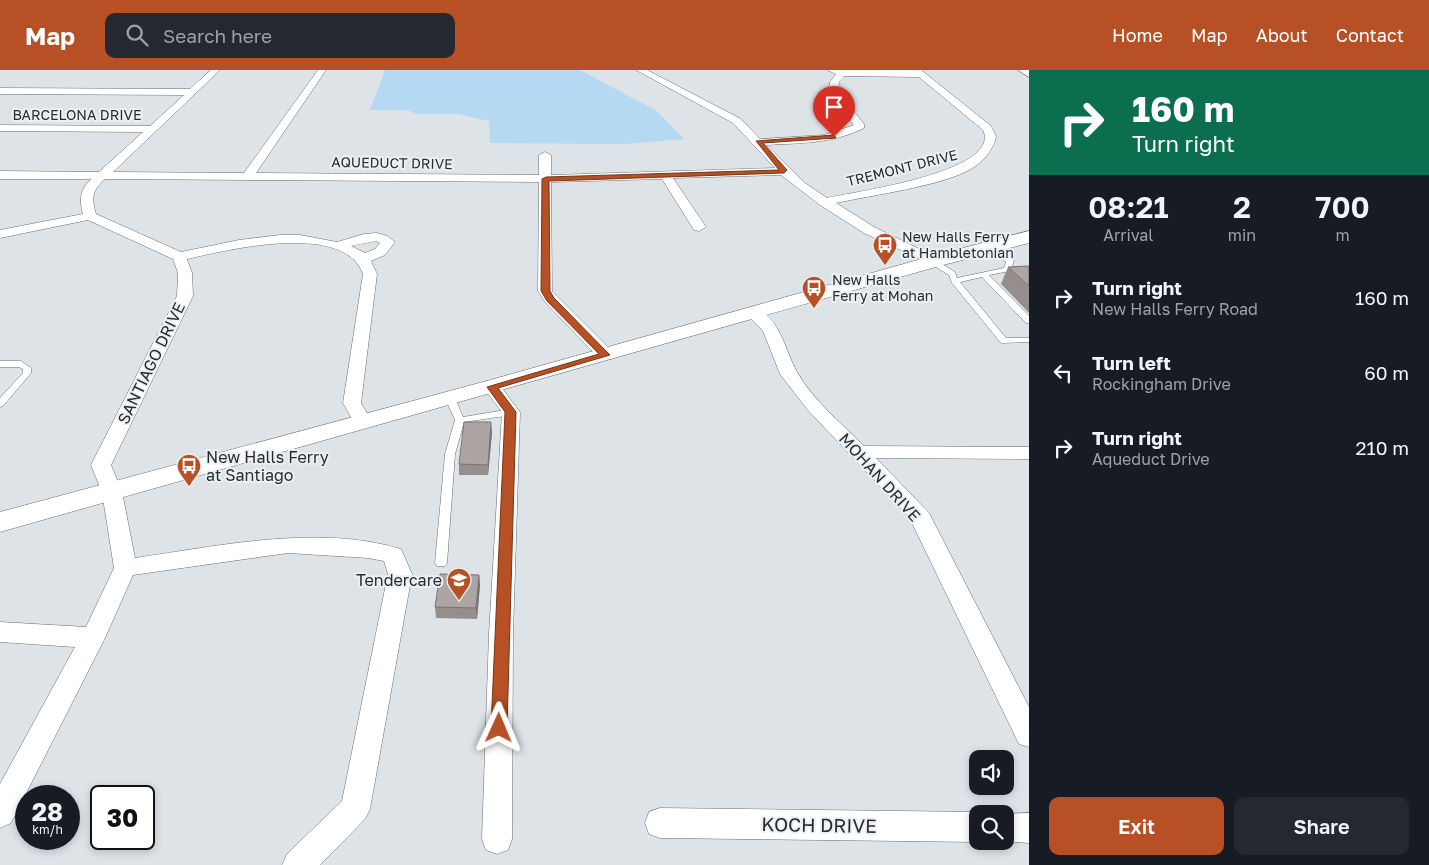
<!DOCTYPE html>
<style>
body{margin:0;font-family:"Golos Text",sans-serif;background:#242831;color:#f1f3f6;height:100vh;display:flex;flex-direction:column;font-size:19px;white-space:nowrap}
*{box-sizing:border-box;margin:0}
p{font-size:16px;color:#9ea1a6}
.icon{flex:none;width:28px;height:28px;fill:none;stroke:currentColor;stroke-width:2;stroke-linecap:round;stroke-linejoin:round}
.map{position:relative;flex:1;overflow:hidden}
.side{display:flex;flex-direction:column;background:#171b24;width:400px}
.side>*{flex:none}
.top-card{background:#0b6e4f;color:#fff;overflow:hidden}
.fabs{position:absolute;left:969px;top:680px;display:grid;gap:10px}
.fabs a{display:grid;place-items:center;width:45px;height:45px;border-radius:10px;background:#171b24;box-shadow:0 2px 8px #0003;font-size:25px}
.speed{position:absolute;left:15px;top:715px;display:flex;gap:10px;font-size:25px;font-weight:700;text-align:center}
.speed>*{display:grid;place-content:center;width:65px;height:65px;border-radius:50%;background:#171b24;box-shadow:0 2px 8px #0003;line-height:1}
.speed small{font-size:12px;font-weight:400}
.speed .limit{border:2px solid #111;border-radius:8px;background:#fff;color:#111}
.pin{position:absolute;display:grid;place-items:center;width:42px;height:42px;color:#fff;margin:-51px -21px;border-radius:50% 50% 50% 0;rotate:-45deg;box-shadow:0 0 5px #0007}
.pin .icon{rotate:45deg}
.me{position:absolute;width:55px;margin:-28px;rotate:1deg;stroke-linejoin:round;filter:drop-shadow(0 0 4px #0008)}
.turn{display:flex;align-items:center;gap:18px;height:105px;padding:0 20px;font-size:22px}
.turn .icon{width:65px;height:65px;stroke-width:2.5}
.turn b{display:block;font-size:35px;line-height:42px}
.eta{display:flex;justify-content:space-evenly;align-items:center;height:85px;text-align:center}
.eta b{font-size:30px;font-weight:600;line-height:35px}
.action{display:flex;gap:10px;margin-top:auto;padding:10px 20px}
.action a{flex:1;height:58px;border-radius:10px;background:#b75125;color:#fff;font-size:20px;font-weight:600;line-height:58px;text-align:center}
.action a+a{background:#242831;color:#f1f3f6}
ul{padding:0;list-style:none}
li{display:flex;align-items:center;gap:15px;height:75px;padding:0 20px}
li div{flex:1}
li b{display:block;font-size:19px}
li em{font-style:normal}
header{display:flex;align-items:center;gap:30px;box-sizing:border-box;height:70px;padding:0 25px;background:#b75125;color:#fff}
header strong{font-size:24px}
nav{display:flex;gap:28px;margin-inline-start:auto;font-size:18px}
.search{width:350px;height:45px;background:#242831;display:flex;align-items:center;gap:12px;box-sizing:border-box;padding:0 18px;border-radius:10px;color:#9ea1a6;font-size:19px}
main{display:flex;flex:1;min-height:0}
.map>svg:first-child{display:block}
.green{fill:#b6d9f3}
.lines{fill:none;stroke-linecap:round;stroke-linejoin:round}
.service-casing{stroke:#686d71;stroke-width:1}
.minor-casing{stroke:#686d71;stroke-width:1}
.primary-casing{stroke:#686d71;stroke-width:1}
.service{fill:#fff;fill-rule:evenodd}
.minor{fill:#fff;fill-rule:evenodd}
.primary{fill:#fff;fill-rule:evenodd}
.wall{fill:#948e8c}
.shaded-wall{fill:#787472}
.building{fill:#aca5a3;stroke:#787472}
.route{fill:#b75125;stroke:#773518}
.labels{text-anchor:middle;stroke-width:4;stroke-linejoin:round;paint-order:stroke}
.far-street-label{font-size:14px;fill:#292b2d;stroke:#eaf0f4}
.far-poi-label{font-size:14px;fill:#292b2d;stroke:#eaf0f4;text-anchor:start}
.street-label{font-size:16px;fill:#292b2d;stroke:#eaf0f4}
.poi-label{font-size:16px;fill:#292b2d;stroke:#eaf0f4;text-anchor:start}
.near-street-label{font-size:19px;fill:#292b2d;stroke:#eaf0f4}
</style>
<header>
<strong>Map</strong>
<div class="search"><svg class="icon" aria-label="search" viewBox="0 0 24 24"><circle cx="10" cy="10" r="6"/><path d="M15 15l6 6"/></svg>Search here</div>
<nav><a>Home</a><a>Map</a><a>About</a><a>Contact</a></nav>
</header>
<main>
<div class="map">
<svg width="1029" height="795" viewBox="0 0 1029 795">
<rect width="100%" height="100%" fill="#dde3e7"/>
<path class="green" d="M385 0H580L657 41 684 69 626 74 490 73 489 51 456 44H415L408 40H370Z"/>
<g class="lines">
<defs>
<path id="service" d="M988 176H992L1014 191 1010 201 989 205 1029 246V253H1026L982 207 960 212 1006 268H1029V272L1001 273 952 213 949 205 928 192 935 190 955 202 957 208 1004 198 1006 192 988 178Z
M0 291H21L31 298V303L3 336 0 337V328L23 303V299L19 297H0Z
M450 325 455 328 463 347 511 339 516 342 511 345 464 352 455 384 447 493 445 496H437L435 493 445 384 455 350 445 328Z"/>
<path id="minor" d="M211 0H220L113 102 244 103 318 0H326L256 103 539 105V85L545 82 551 85V105L775 98 733 53 636 0H647L741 49 760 69 824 65 854 55 828 22 830 12 836 4 827 0H921L991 56 996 66C995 78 982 93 971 99 942 116 872 125 836 133L874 157 938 188 940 191 938 194 933 195 864 163 820 135 781 105 673 108 706 157 699 161 694 160 662 109 551 112 552 221 612 281 614 285 612 289H600L545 232 538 221 539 112 105 109C92 121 91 127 96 144L181 182 239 170 280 165H300L337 172 364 164 377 163 387 166 395 172 385 185 371 191 377 204 361 333 372 352 370 356H356L343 333 363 204C344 151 227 180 187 189L192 203 193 226 111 395 122 422 135 488C219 476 318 454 401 479L412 504 370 739 365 749 320 795H282L287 784 342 731 388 504 384 491 368 488 288 483 133 505 105 568 11 753 0 758V714L75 577 0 572V552L86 557 114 498 102 422 91 395 177 226 178 203 173 189 88 150 0 168V160L83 144C79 129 80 120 91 109H0V101L99 102 143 62 0 61V55L150 56 184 25 0 24V18L190 19ZM844 6 919 7 983 60C1003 102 853 122 827 128L805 113 766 75C800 73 832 74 864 58V54L838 22 839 12ZM376 171 380 173 375 179 365 183 351 176Z
M1018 0H1029V7Z
M753 238C780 245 785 281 797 302 813 330 841 353 864 376L1029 377V389L876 388 929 443 1029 637V677L1019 674 909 447 807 339 780 304 763 261 745 243Z
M492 312 498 313 520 342 513 564 512 769 508 780 497 784 486 780 482 769 489 564 502 342 483 317 486 313Z
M660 738 978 742 982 744H978V771H980L978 772 660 768 649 764 645 753 649 742Z
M1029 743V773L1001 771H1005V744H1003Z"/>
<path id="primary" d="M1029 161V173L939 196 0 462V442L483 312 925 188Z"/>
</defs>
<use href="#service" class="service-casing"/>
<use href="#minor" class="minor-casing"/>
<use href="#primary" class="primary-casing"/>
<use href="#service" class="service"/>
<use href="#minor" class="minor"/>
<use href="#primary" class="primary"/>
</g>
<path class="wall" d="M1029 196V243L1001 214 1008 197Z
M492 362 488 405H459V394Z
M479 505 480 515 477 549 436 548 435 537Z"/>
<path class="shaded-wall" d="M491 352 492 362 488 405V395Z
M479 505 480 515 477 549 476 538Z"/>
<path class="building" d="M1029 196V216L1008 197Z
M464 352H491L488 395 459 394Z
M440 504 479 505 476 538 435 537Z"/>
<path class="route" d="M834 65 836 68 763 73 787 100 784 103 549 111 550 221 554 228 610 285 498 318 516 342 507 658 505 662 499 664 494 662 491 658 505 342 487 317 599 284 547 231 541 221 542 109 546 107 779 100 756 71Z"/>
<defs>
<symbol id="bus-pin" viewBox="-11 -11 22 30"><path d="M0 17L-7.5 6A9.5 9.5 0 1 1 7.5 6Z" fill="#b75125" stroke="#eaf0f4"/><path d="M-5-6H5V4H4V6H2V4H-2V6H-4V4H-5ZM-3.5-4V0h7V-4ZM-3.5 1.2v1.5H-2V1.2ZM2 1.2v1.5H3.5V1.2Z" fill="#fff"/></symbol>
<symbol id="school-pin" viewBox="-11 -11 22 30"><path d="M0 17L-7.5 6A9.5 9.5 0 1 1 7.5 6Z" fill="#b75125" stroke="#eaf0f4"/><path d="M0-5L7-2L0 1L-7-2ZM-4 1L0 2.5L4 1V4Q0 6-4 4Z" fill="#fff"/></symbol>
</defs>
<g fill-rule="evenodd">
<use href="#bus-pin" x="871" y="161" width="28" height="38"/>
<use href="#bus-pin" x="800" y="204" width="28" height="38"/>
<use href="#bus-pin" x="175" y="382" width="28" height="38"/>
<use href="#school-pin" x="445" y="496" width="28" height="38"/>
</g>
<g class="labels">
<g class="far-street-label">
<text x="77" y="50">BARCELONA DRIVE</text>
<text transform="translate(392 93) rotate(1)" y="5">AQUEDUCT DRIVE</text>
<text transform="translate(902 98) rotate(-14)" y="5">TREMONT DRIVE</text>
</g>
<g class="far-poi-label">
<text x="902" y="172">New Halls Ferry<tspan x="902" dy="16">at Hambletonian</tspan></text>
<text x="832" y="215">New Halls<tspan x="832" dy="16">Ferry at Mohan</tspan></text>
</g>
<g class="street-label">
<text transform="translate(151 293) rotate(-64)" y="6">SANTIAGO DRIVE</text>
<text transform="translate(880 407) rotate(48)" y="6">MOHAN DRIVE</text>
</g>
<g class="poi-label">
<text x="206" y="393">New Halls Ferry<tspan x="206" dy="18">at Santiago</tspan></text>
<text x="442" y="516" text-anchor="end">Tendercare</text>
</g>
<g class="near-street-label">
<text transform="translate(819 755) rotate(1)" y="7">KOCH DRIVE</text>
</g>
</g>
</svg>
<div class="fabs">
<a><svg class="icon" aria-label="sound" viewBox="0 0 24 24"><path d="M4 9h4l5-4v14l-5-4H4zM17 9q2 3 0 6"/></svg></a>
<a><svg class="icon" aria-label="search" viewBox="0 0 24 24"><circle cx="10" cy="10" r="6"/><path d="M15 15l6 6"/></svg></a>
</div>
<div class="speed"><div>28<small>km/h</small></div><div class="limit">30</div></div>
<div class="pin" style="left:834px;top:67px;background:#d93025"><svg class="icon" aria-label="arrive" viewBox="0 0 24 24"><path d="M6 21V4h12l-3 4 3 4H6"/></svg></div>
<svg class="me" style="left:499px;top:658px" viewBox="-20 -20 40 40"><path d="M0-17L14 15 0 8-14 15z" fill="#b75125" stroke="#fff" stroke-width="4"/></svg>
</div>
<section class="side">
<div class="top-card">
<div class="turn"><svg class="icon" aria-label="right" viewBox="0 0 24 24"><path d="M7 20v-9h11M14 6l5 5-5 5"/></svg><div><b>160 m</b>Turn right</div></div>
</div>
<div class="eta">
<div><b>08:21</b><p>Arrival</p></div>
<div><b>2</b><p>min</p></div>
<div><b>700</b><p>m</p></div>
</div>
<ul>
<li><svg class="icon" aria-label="right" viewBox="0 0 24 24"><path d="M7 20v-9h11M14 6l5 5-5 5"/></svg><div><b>Turn right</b><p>New Halls Ferry Road</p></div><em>160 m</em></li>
<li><svg class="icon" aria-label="left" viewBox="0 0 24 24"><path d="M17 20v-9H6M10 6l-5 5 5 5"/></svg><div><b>Turn left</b><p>Rockingham Drive</p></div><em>60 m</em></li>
<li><svg class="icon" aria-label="right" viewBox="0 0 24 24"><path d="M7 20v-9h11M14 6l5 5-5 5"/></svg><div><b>Turn right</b><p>Aqueduct Drive</p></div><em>210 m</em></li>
</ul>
<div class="action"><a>Exit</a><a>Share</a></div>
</section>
</main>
